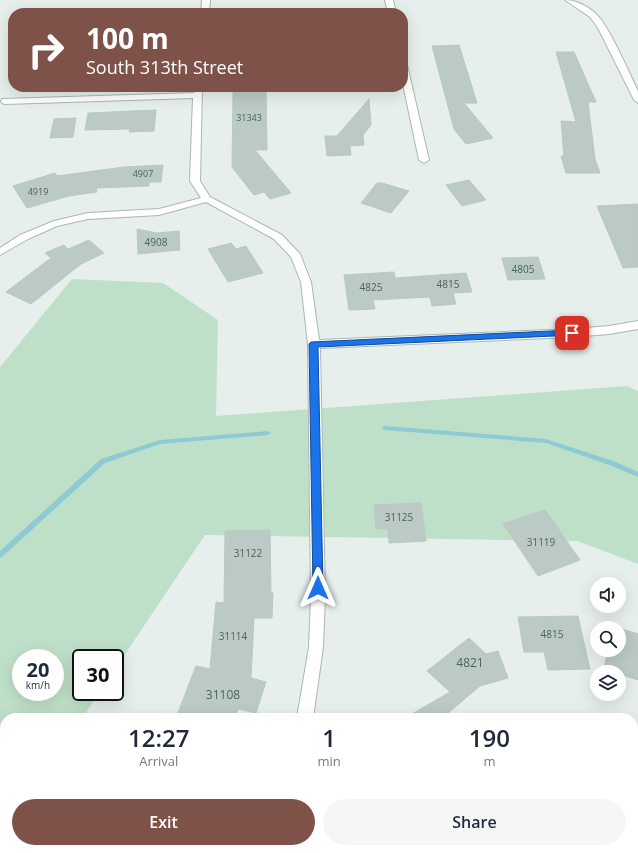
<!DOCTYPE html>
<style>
body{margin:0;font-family:"Open Sans",sans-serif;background:#f6f6f7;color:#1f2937;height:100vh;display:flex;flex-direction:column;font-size:15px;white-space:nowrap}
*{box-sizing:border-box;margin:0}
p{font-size:13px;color:#747a83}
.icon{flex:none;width:22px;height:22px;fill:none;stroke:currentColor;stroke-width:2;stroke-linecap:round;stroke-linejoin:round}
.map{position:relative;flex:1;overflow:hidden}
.details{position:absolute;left:0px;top:713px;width:638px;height:140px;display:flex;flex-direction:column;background:#fff;border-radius:16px 16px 0 0;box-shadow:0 4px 16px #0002}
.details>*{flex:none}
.top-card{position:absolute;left:8px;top:8px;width:400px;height:84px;border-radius:16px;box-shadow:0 4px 16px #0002;background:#7f5249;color:#fff;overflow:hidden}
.controls{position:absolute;left:590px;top:577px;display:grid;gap:8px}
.controls a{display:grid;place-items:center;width:36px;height:36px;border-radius:50%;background:#fff;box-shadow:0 4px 16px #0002;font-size:20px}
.speed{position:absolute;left:12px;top:649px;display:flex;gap:8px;font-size:20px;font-weight:700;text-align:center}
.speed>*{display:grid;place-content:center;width:52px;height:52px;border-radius:50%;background:#fff;box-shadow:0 4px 16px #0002;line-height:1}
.speed small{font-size:10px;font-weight:400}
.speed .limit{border:2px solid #111;border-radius:6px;background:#fff;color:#111}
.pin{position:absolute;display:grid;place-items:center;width:34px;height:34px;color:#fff;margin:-17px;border-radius:8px;box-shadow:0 2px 6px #0006}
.me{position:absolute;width:44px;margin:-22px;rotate:0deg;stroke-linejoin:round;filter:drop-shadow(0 0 3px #0008)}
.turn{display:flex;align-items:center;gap:14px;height:84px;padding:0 12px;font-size:18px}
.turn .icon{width:52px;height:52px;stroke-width:2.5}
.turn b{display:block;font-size:28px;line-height:34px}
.eta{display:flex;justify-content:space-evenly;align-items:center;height:68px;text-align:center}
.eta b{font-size:24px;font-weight:600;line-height:28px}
.cta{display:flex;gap:8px;margin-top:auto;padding:8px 12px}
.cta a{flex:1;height:46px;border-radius:24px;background:#7f5249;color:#fff;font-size:16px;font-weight:600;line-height:46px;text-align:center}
.cta a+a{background:#f6f6f7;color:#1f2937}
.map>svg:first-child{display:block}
.green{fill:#bfe0c8;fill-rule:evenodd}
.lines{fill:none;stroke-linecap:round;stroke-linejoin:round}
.stream{fill:#8ec9d4;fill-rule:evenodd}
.building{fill:#bbcac4;stroke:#b8c9c2}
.street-casing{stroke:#a8b8b2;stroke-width:2}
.street{fill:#fff;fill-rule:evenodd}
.route{fill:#1a73e8;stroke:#114b97}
.labels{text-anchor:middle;stroke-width:4;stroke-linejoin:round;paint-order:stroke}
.far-number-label{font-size:9px;fill:#4a645c}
.number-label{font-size:10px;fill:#4a645c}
.near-number-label{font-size:12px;fill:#4a645c}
</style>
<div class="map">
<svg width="638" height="853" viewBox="0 0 638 853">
<rect width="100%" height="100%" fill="#e6efeb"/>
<path class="green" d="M72 279 163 283 218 320 216 416 627 386 638 391V564L577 541 205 535 115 669V658H81V692H100L82 718H5V822L0 826V367ZM21 658H55V692H21Z"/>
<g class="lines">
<path class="stream" d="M383 426H385L546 439 616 462 638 472V477L612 466 546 443 385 430 382 428Z
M268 431 271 433 268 435 160 444 105 463 2 557 0 558V551L101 459 160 440Z"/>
</g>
<path class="building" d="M459 45 477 103H464L493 138 466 144 454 129 432 46Z
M556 52H574L596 102H588L595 159 600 173H566L561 156H564L561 121 576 122Z
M245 87H266L267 150H255L291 193 270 199 264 192 254 195 232 167 233 92H237L238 88Z
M369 99 371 125 363 135 364 145 350 146 351 155 327 156 325 136H337Z
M156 110 154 131 129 132 130 129 85 130 88 113Z
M76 118 73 137 50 138 54 119Z
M163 165 161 182H149V186L96 188 97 192 69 196 27 208 13 186 55 173 57 176 124 167Z
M469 180 486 200 462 206 446 185Z
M377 183H382L409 191 391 213 361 203Z
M638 204V267L623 268 597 206Z
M137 229 157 233 179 231 180 250 138 254Z
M89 240 104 253 81 264 31 304 6 292 51 258 45 253 64 245 68 249Z
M231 243 236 249 246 246 263 273 228 282 208 249Z
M538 257 545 279 508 280 502 258Z
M394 272 395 278 466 273 472 292 453 293 456 304 432 306 430 297 373 300 375 309 349 310 344 275Z
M421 503 426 541 389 543 388 528 376 529 374 505Z
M545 510 580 560 538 576 503 524Z
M270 530 271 593H273L272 618H254L251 678 266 682 256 713 238 709 235 718H176L196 666 210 669 216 602 224 603 225 531Z
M578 616 590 669 548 670 544 652H524L518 617Z
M619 628 638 634V680L619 674V672L604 669 608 650H619Z
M469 638 486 654 498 651 508 678 480 686 442 718H405L450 692 427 671Z"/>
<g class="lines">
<defs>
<path id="street" d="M202 0H210L209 13H201Z
M385 0H393L396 13H388Z
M565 0C576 0 587 6 595 13 609 25 629 73 638 91V103L634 100 598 28 590 17Z
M403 63 407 65 429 160 424 163 419 160 403 84Z
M194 87H202L200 181 210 197 282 235 300 254 311 282 319 340 572 329 609 326 638 321V329L609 334 572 337 320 348 325 596 323 647 313 718H297L309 647 311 596 308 344 301 282 291 257 274 239 206 202 159 215 88 219 57 226 28 239 0 255V248L20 235 54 221 88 213 159 209 201 198 190 181 193 98 5 104 2 103 1 101 2 99 194 93Z
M239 848H257L255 853H237Z"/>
</defs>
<use href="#street" class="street-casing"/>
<use href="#street" class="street"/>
</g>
<path class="route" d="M572 330 575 331 576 333 575 335 318 347 323 588 322 591 318 592 314 591 313 588 309 344 311 342Z"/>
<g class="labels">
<g class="far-number-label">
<text x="249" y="121">31343</text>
<text x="143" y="177">4907</text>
<text x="38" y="195">4919</text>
</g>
<g class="number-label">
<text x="156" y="246">4908</text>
<text x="523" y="273">4805</text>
<text x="448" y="288">4815</text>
<text x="371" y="291">4825</text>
<text x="399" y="521">31125</text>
<text x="541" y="546">31119</text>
<text x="248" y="557">31122</text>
<text x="552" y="638">4815</text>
<text x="233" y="640">31114</text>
</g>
<g class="near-number-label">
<text x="470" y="667">4821</text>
<text x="223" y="699">31108</text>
</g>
</g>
</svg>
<div class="controls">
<a><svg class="icon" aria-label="sound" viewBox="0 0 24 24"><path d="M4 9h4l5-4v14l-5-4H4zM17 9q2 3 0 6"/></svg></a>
<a><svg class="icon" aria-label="search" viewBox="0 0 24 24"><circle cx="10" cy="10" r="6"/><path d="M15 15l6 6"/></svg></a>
<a><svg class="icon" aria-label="layers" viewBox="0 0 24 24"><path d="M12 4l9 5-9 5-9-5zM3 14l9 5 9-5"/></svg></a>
</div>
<div class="speed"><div>20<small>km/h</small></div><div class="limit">30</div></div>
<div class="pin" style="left:572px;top:333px;background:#d93025"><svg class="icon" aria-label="arrive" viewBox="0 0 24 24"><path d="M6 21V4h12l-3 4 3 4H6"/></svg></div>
<svg class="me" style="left:318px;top:588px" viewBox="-20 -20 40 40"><path d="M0-17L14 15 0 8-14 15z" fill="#1a73e8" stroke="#fff" stroke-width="4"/></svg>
<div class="top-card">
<div class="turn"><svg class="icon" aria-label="right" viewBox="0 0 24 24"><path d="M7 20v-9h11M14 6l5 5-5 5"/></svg><div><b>100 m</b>South 313th Street</div></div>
</div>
<section class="details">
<div class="eta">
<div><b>12:27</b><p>Arrival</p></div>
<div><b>1</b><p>min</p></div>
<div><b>190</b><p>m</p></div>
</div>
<div class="cta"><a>Exit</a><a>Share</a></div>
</section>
</div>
